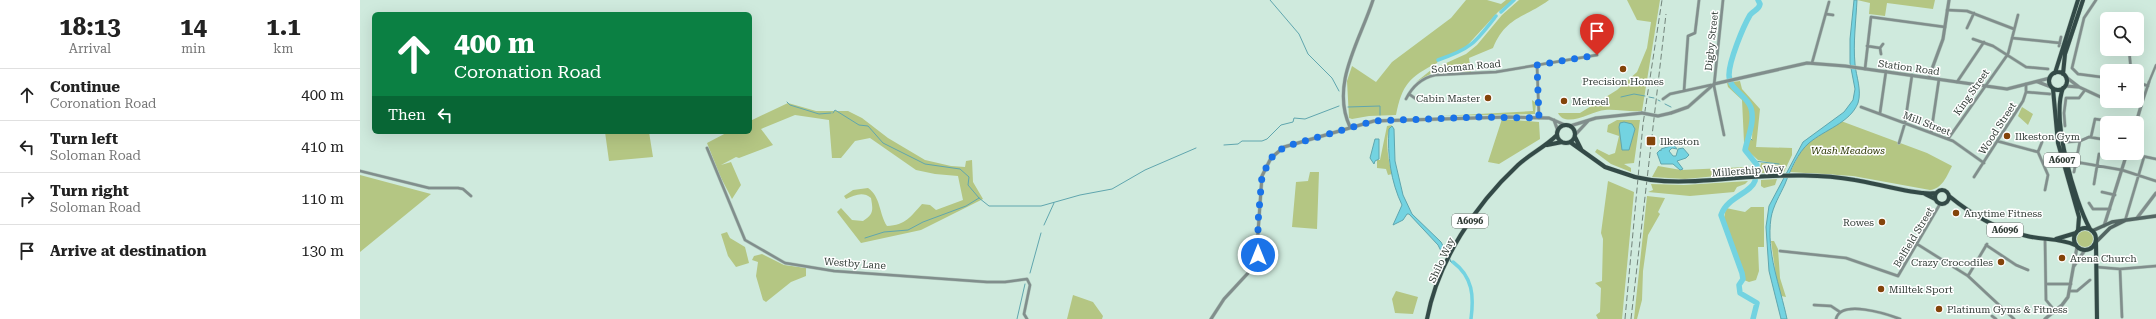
<!DOCTYPE html>
<meta charset="utf-8">
<style>
body{margin:0;font-family:"Roboto Serif",serif;background:#f2f2f2;color:#222;height:100vh;display:flex;flex-direction:column;font-size:15px;white-space:nowrap}
*{box-sizing:border-box;margin:0}
p{font-size:13px;color:#767676}
.icon{flex:none;width:22px;height:22px;fill:none;stroke:currentColor;stroke-width:2;stroke-linecap:round;stroke-linejoin:round}
.map{position:relative;flex:1;overflow:hidden}
.details{display:flex;flex-direction:column;background:#fff;width:360px}
.details>*{flex:none}
.top-card{position:absolute;left:12px;top:12px;width:380px;height:122px;border-radius:6px;box-shadow:0 4px 16px #0002;background:#0b8043;color:#fff;overflow:hidden}
.controls{position:absolute;left:1740px;top:12px;display:grid;gap:8px}
.controls a{display:grid;place-items:center;width:44px;height:44px;border-radius:6px;background:#fff;box-shadow:0 4px 16px #0002;font-size:20px}
.pin{position:absolute;display:grid;place-items:center;width:34px;height:34px;color:#fff;margin:-41px -17px;border-radius:50% 50% 50% 0;rotate:-45deg;box-shadow:0 0 4px #0007}
.pin .icon{rotate:45deg}
.me{position:absolute;width:44px;margin:-22px;rotate:0deg;stroke-linejoin:round;filter:drop-shadow(0 0 3px #0008)}
.turn{display:flex;align-items:center;gap:14px;height:84px;padding:0 16px;font-size:18px}
.turn .icon{width:52px;height:52px;stroke-width:2.5}
.turn b{display:block;font-size:28px;line-height:34px}
.then{display:flex;align-items:center;height:38px;padding:0 16px;background:#0003;gap:8px;font-size:15px}
.eta{display:flex;justify-content:space-evenly;align-items:center;height:68px;text-align:center}
.eta b{font-size:24px;font-weight:700;line-height:28px}
ul{padding:0;list-style:none}
li{display:flex;align-items:center;gap:12px;height:52px;padding:0 16px;border-top:1px solid #e0e0e0}
li div{flex:1}
li b{display:block;font-size:15px}
li em{font-style:normal}
main{display:flex;flex:1;min-height:0}
.map>svg:first-child{display:block}
.green{fill:#b4c683}
.water{fill:#73d3e1;stroke:#60a6ae}
.lines{fill:none;stroke-linecap:round;stroke-linejoin:round}
.stream{stroke:#60a6ae;stroke-width:1}
.canal{stroke:#73d3e1;stroke-width:3.5}
.river{stroke:#73d3e1;stroke-width:5.5}
.pedestrian-casing{stroke:#b0c7bc;stroke-width:3}
.minor-casing{stroke:#b0c7bc;stroke-width:3.5}
.tertiary-casing{stroke:#b0c7bc;stroke-width:4}
.secondary-casing{stroke:#b0c7bc;stroke-width:4.5}
.primary-casing{stroke:#b0c7bc;stroke-width:5}
.pedestrian{stroke:#818e8c;stroke-width:2}
.minor{stroke:#818e8c;stroke-width:2.5}
.tertiary{stroke:#818e8c;stroke-width:3}
.secondary{stroke:#536663;stroke-width:3.5}
.primary{stroke:#334a47;stroke-width:4}
.rail{stroke:#72837a;stroke-width:1;stroke-dasharray:6 3;stroke-linecap:butt}
.tertiary-bridge-casing{stroke:#b0c7bc;stroke-width:4;stroke-linecap:butt}
.primary-bridge-casing{stroke:#b0c7bc;stroke-width:5;stroke-linecap:butt}
.tertiary-bridge{stroke:#818e8c;stroke-width:3}
.primary-bridge{stroke:#334a47;stroke-width:4}
.route{stroke:#1a73e8;stroke-width:7;stroke-dasharray:0 12.6}
.poi-dot{fill:#84440a;stroke:#fff;stroke-width:1.5}
.labels{text-anchor:middle;stroke-width:3;stroke-linejoin:round;paint-order:stroke}
.shield{fill:#fff;stroke:#707773;stroke-width:1}
.shield-label{font-size:9px;font-weight:bold;fill:#323d37}
.street-label{font-size:10px;fill:#323d37;stroke:#fff}
.poi-label{font-size:10px;fill:#323d37;stroke:#fff;text-anchor:start}
.park-label{font-size:10px;font-style:italic;fill:#2a3400;stroke:#fff}
</style>
<main>
<section class="details">
<div class="eta">
<div><b>18:13</b><p>Arrival</p></div>
<div><b>14</b><p>min</p></div>
<div><b>1.1</b><p>km</p></div>
</div>
<ul>
<li><svg class="icon" aria-label="ahead" viewBox="0 0 24 24"><path d="M12 20V5M6 11l6-6 6 6"/></svg><div><b>Continue</b><p>Coronation Road</p></div><em>400 m</em></li>
<li><svg class="icon" aria-label="left" viewBox="0 0 24 24"><path d="M17 20v-9H6M10 6l-5 5 5 5"/></svg><div><b>Turn left</b><p>Soloman Road</p></div><em>410 m</em></li>
<li><svg class="icon" aria-label="right" viewBox="0 0 24 24"><path d="M7 20v-9h11M14 6l5 5-5 5"/></svg><div><b>Turn right</b><p>Soloman Road</p></div><em>110 m</em></li>
<li><svg class="icon" aria-label="arrive" viewBox="0 0 24 24"><path d="M6 21V4h12l-3 4 3 4H6"/></svg><div><b>Arrive at destination</b></div><em>130 m</em></li>
</ul>
</section>
<div class="map">
<svg width="1796" height="319" viewBox="0 0 1796 319">
<rect width="100%" height="100%" fill="#cfeadd"/>
<path class="green" d="M1106 0H1127L1141 4 1146 0H1153L1138 12 1103 50 1079 59 1077 63C1049 77 1042 85 1036 115L1009 116 992 119 989 118 987 81 992 66 1016 82 1032 62 1091 18Z
M1159 0H1189C1165 18 1146 16 1133 48L1109 58 1111 73 1076 71 1056 82 1071 70 1106 54 1117 45 1142 15Z
M1267 0H1300L1282 111C1270 112 1255 109 1245 110 1232 111 1206 129 1198 113H1220L1257 90 1277 72 1287 48 1291 22 1277 20Z
M1497 0H1575L1573 9 1527 3 1525 16 1509 14 1510 3Z
M1380 81 1382 89 1400 109 1396 147 1432 148V155L1424 172 1402 173 1403 169 1399 171 1401 163 1421 165 1398 160 1387 150 1389 140 1392 139 1393 113 1391 105 1373 84 1372 82Z
M1367 83H1369C1371 89 1377 93 1382 97 1395 110 1390 128 1386 143L1384 142 1382 100 1368 87Z
M1172 100 1176 103 1175 114 1080 116 1173 111Z
M428 103 456 111H488L502 118 528 138 565 160 591 166 605 167 606 161 612 160 613 182 623 199 561 230 501 243 477 212 481 208 492 220 503 221C514 214 513 210 511 198 503 191 495 195 486 199L484 196 493 190 508 188C521 197 519 214 527 226 546 225 550 217 562 204L570 205 576 210 603 200 598 176 575 174 556 170 510 138 495 141 481 158H472L469 120 435 115 401 129 413 145 379 158 376 157 361 165 371 162 381 185 372 199 360 176 347 143 368 132H390V121Z
M1662 107 1673 114 1668 125 1658 116Z
M1142 119 1179 122 1180 139 1139 164 1128 162Z
M1257 120H1280L1274 163 1264 164 1271 168V172L1251 164 1235 152 1237 149 1249 155 1255 153 1259 136 1247 132 1248 125Z
M1481 121 1567 153 1592 166C1587 176 1582 189 1570 190L1493 176 1430 172 1441 151 1448 143Z
M1032 125C1023 136 1029 162 1032 174L1028 175 1026 169 1017 168V160H1020L1027 126Z
M245 132H289L293 157 249 161Z
M1298 166 1321 170 1387 167 1389 173 1325 179 1292 177Z
M950 172H959L957 229 932 227 936 182 948 181Z
M0 175 71 194 0 252Z
M1417 179 1415 185 1404 188 1401 186V180Z
M1248 181 1274 192 1262 319H1238L1236 315 1240 312 1241 288 1235 283 1242 281 1243 239 1241 233Z
M1388 181 1385 184 1377 187 1374 192 1330 196 1288 192 1293 190 1291 184 1324 185Z
M1287 196 1305 198 1298 212 1300 214 1288 235 1283 271 1282 300 1277 319H1274Z
M1391 207H1404V247H1398L1399 271 1396 280 1389 282 1384 280 1364 218 1366 208 1385 212Z
M1717 239a8 8 0 1 1 16 0a8 8 0 1 1-16 0Z
M367 232 370 238 385 247 389 263 376 267 368 256 361 234Z
M1411 241H1414L1418 249 1420 278 1426 297 1421 296 1417 283Z
M402 254 424 265 446 268V276L431 282 406 302 403 300 396 276 398 262 392 260 394 256Z
M1036 291 1058 297 1053 314 1035 313 1032 299Z
M713 295 733 302 743 316 742 319H707Z"/>
<path class="water" d="M1494 0H1497C1496 21 1493 43 1495 64 1496 76 1502 90 1498 103 1490 123 1464 130 1449 143 1438 152 1430 171 1425 184 1420 195 1413 206 1411 218 1406 252 1420 286 1427 319H1421L1409 271 1406 227 1409 206 1443 142 1484 112 1493 100 1495 89 1490 63V39Z
M1264 122 1272 124 1275 129 1269 150H1262L1259 127 1260 123Z
M1032 126 1034 129 1035 161 1043 195 1052 214 1081 242 1092 263 1086 256 1083 255 1078 245 1049 214H1047L1043 220 1033 225 1042 205C1031 182 1027 155 1029 129Z
M1015 139H1019V159L1015 161 1014 164 1010 158Z
M1314 145 1317 149 1312 148 1309 151 1313 156H1316L1318 149 1323 148 1329 155 1326 158 1317 161 1323 169 1320 170 1313 164H1301L1297 153 1300 150 1301 151V149Z"/>
<g class="lines">
<path class="stream" d="M910 0 939 34 948 54 972 78 979 91
M1261 97 1274 94 1285 96
M1289 97 1294 98
M1298 100 1300 101
M427 102 430 105 459 114 471 113
M1305 104 1311 107
M988 107 1020 106V115
M473 113 475 110 499 125 508 126 523 143 565 164 600 169 609 177 608 185 619 198 629 206H681L720 195 752 189 785 170 836 148
M1389 137 1392 140
M864 145 878 144 882 141H902L907 139 921 125 933 122 934 118 945 119 979 106
M1394 161 1419 164
M684 225 694 203
M505 238 524 232 548 230 563 222 606 206 619 198
M670 273 681 233
M657 319 665 284"/>
<path class="canal" d="M1141 12 1154 0
M1078 60C1111 49 1115 43 1136 16
M1093 262C1113 277 1114 296 1111 319"/>
<path class="river" d="M1393 319 1397 303 1380 293 1379 285 1383 279 1382 273 1361 215C1367 197 1391 193 1395 181 1396 176 1396 170 1397 165L1385 150C1388 136 1395 122 1391 108 1387 95 1369 90 1369 75 1369 61 1383 27 1390 15 1394 10 1399 10 1400 4L1398 0"/>
<defs>
<path id="pedestrian" d="M1789 82 1796 65"/>
<path id="minor" d="M1363 0 1354 86 1364 135
M1736 0 1724 18 1712 68 1718 74 1741 77 1747 80
M1587 10 1607 11 1654 29
M1466 14 1473 15
M1607 28 1614 13
M1652 38 1700 43
M1613 39 1633 46 1666 67 1688 69
M1507 46 1520 48
M1699 46 1701 37
M1769 49 1771 71
M1521 54 1520 48 1523 44
M1452 63 1469 2
M1177 65 1179 118
M1505 69 1511 17 1585 27
M1597 82 1624 42
M1777 82 1788 86
M1324 91 1328 36 1335 33 1339 0
M1666 92 1690 94
M1049 94 1056 99
M1046 99C1052 87 1062 78 1075 75L1136 72 1237 55
M1303 99 1310 94 1351 85
M1743 99 1746 86 1745 73
M1781 106 1789 82
M1501 107 1593 141 1624 163
M1520 113 1526 71
M1705 126 1704 113 1706 98H1719L1725 90
M1571 133 1579 79
M1731 137 1735 119 1763 123
M1588 139 1648 54 1658 15
M1637 141 1678 152 1688 175 1685 190
M1708 142 1720 141 1729 137 1747 140
M1539 143 1545 123 1552 75
M347 148 385 240 425 263 474 271 627 282H645L667 279 670 285 664 314 667 319
M1678 152 1682 142
M1768 153 1796 159
M1716 162 1762 170 1796 181
M0 171 69 188H98L103 189 111 196
M1714 172 1720 141
M1614 177 1663 101 1666 92V84
M1734 184 1739 154
M1742 192 1755 195
M1729 203 1733 209H1750
M1765 221 1784 157
M1685 239 1686 300 1695 311
M1557 244 1608 276 1654 319
M1626 245 1656 265 1668 270
M1420 251 1486 258 1538 276 1580 204
M1736 267 1760 269 1796 266
M1760 269 1762 317
M1608 276 1627 244
M1686 284H1711
M1710 291H1717L1730 280
M1454 305 1471 306 1480 312
M1632 316 1636 319
M1476 319C1481 299 1527 314 1540 319"/>
<path id="tertiary" d="M1569 77 1583 39 1589 0
M1706 77 1719 87 1747 100
M1678 82 1691 87
M1705 86 1719 87
M1750 101 1781 106 1776 123
M1311 113 1328 107 1354 84 1447 63 1485 66 1647 89 1690 78
M1194 120 1198 131
M1210 126 1236 118 1282 113
M990 127C970 84 1000 41 1013 0
M1215 135 1228 121
M1777 218 1796 193
M1744 226 1767 153
M1714 266 1725 250
M851 319 864 299 889 272 896 261 902 176 911 158 924 147 1014 121 1148 117 1189 118 1205 125
M1685 319 1702 305 1708 297 1717 247"/>
<path id="secondary" d="M1732 231 1752 222 1796 216
M1737 241 1750 228 1764 221"/>
<path id="primary" d="M1689 81a9 9 0 1 1 18 0a9 9 0 1 1-18 0Z
M1695 73 1718 0
M1703 74 1705 54 1723 0
M1703 88C1691 119 1714 200 1730 229
M1693 89 1698 143 1719 217 1718 230
M1197 134a9 9 0 1 1 18 0a9 9 0 1 1-18 0Z
M1215 137 1221 149
M1210 142 1245 167 1275 177
M1187 145 1202 142
M1291 180C1325 184 1357 179 1391 177 1426 175 1461 174 1495 180 1515 183 1559 196 1576 193
M1575 197a7 7 0 1 1 14 0a7 7 0 1 1-14 0Z
M1563 193 1575 199
M1589 196C1612 215 1638 230 1667 236 1683 240 1700 238 1715 245
M1714 239a11 11 0 1 1 22 0a11 11 0 1 1-22 0Z
M1696 239 1716 233
M1736 242 1737 319
M1067 319C1078 261 1115 205 1158 165 1170 154 1185 147 1197 135"/>
</defs>
<use href="#pedestrian" class="pedestrian-casing"/>
<use href="#minor" class="minor-casing"/>
<use href="#tertiary" class="tertiary-casing"/>
<use href="#secondary" class="secondary-casing"/>
<use href="#primary" class="primary-casing"/>
<use href="#pedestrian" class="pedestrian"/>
<use href="#minor" class="minor"/>
<use href="#tertiary" class="tertiary"/>
<use href="#secondary" class="secondary"/>
<use href="#primary" class="primary"/>
<path class="rail" d="M1265 319 1283 124 1302 0
M1271 319 1306 14"/>
<defs>
<path id="tertiary-bridge" d="M1282 113 1298 116 1311 113"/>
<path id="primary-bridge" d="M1275 177 1291 180"/>
</defs>
<use href="#tertiary-bridge" class="tertiary-bridge-casing"/>
<use href="#primary-bridge" class="primary-bridge-casing"/>
<use href="#tertiary-bridge" class="tertiary-bridge"/>
<use href="#primary-bridge" class="primary-bridge"/>
</g>
<g class="lines">
<path class="route" d="M898 255V222L902 176 911 158 924 147 1014 121 1118 117 1179 118 1177 65 1237 55"/>
</g>
<g class="poi-dot">
<circle cx="1263" cy="69" r="4"/>
<circle cx="1128" cy="98" r="4"/>
<circle cx="1204" cy="101" r="4"/>
<circle cx="1647" cy="136" r="4"/>
<rect x="1286" y="136" width="10" height="10" rx="2"/>
<circle cx="1596" cy="213" r="4"/>
<circle cx="1522" cy="222" r="4"/>
<circle cx="1702" cy="258" r="4"/>
<circle cx="1641" cy="262" r="4"/>
<circle cx="1521" cy="289" r="4"/>
<circle cx="1579" cy="309" r="4"/>
</g>
<g class="labels">
<g class="shield">
<rect x="1684" y="153" width="36" height="14" rx="3"/>
<rect x="1092" y="214" width="36" height="14" rx="3"/>
<rect x="1627" y="223" width="36" height="14" rx="3"/>
</g>
<g class="shield-label">
<text x="1702" y="163">A6007</text>
<text x="1110" y="224">A6096</text>
<text x="1645" y="233">A6096</text>
</g>
<g class="street-label">
<text transform="translate(1351 41) rotate(-84)" y="4">Digby Street</text>
<text transform="translate(1106 66) rotate(-5)" y="4">Soloman Road</text>
<text transform="translate(1549 67) rotate(8)" y="4">Station Road</text>
<text transform="translate(1611 92) rotate(-55)" y="4">King Street</text>
<text transform="translate(1567 123) rotate(21)" y="4">Mill Street</text>
<text transform="translate(1637 128) rotate(-57)" y="4">Wood Street</text>
<text transform="translate(1388 170) rotate(-4)" y="4">Millership Way</text>
<text transform="translate(1553 237) rotate(-59)" y="4">Belfield Street</text>
<text transform="translate(1081 260) rotate(-65)" y="4">Shilo Way</text>
<text transform="translate(495 263) rotate(4)" y="4">Westby Lane</text>
</g>
<g class="poi-label">
<text x="1263" y="85" text-anchor="middle">Precision Homes</text>
<text x="1120" y="102" text-anchor="end">Cabin Master</text>
<text x="1212" y="105">Metreel</text>
<text x="1655" y="140">Ilkeston Gym</text>
<text x="1300" y="145">Ilkeston</text>
<text x="1604" y="217">Anytime Fitness</text>
<text x="1514" y="226" text-anchor="end">Rowes</text>
<text x="1710" y="262">Arena Church</text>
<text x="1633" y="266" text-anchor="end">Crazy Crocodiles</text>
<text x="1529" y="293">Milltek Sport</text>
<text x="1587" y="313">Platinum Gyms &amp; Fitness</text>
</g>
<g class="park-label">
<text x="1488" y="154">Wash Meadows</text>
</g>
</g>
</svg>
<div class="controls">
<a><svg class="icon" aria-label="search" viewBox="0 0 24 24"><circle cx="10" cy="10" r="6"/><path d="M15 15l6 6"/></svg></a>
<a>+</a>
<a>−</a>
</div>
<div class="pin" style="left:1237px;top:55px;background:#d93025"><svg class="icon" aria-label="arrive" viewBox="0 0 24 24"><path d="M6 21V4h12l-3 4 3 4H6"/></svg></div>
<svg class="me" style="left:898px;top:255px" viewBox="-20 -20 40 40"><circle r="17" fill="#1a73e8" stroke="#fff" stroke-width="3"/><path d="M0-11L8 9 0 5-8 9z" fill="#fff"/></svg>
<div class="top-card">
<div class="turn"><svg class="icon" aria-label="ahead" viewBox="0 0 24 24"><path d="M12 20V5M6 11l6-6 6 6"/></svg><div><b>400 m</b>Coronation Road</div></div>
<div class="then">Then<svg class="icon" aria-label="left" viewBox="0 0 24 24"><path d="M17 20v-9H6M10 6l-5 5 5 5"/></svg></div>
</div>
</div>
</main>
